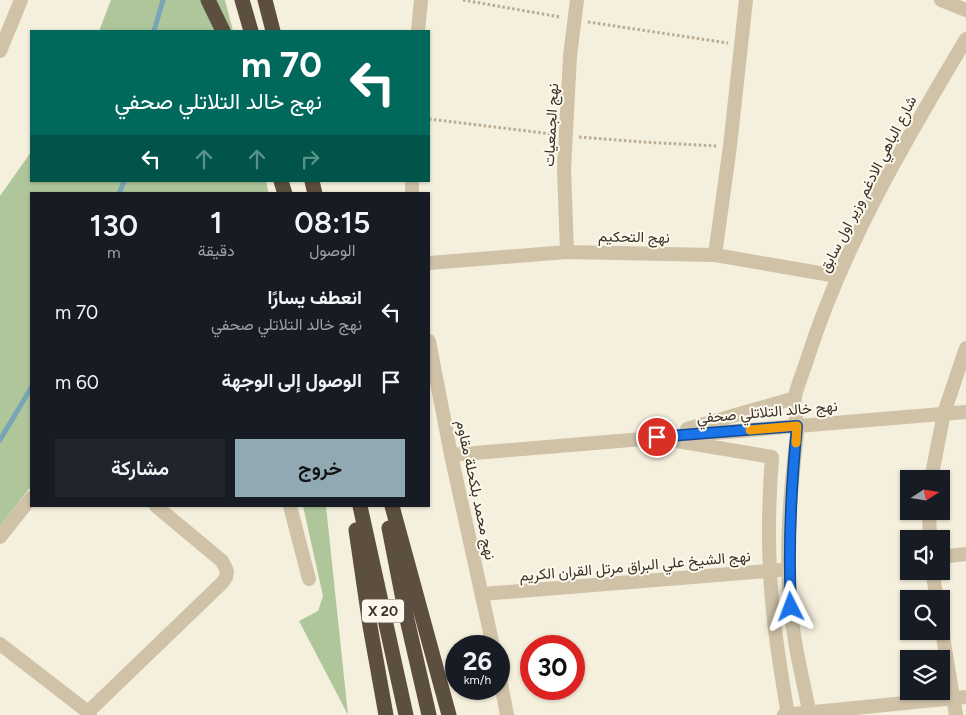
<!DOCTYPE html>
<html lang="ar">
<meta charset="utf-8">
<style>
body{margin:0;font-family:Figtree,Vazirmatn,sans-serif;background:#20242c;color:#f1f3f6;direction:rtl;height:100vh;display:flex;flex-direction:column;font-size:19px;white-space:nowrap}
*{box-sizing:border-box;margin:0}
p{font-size:16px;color:#9ea1a6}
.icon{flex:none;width:28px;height:28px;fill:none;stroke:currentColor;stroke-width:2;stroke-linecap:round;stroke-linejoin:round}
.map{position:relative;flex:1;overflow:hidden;direction:ltr}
.panel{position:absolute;left:30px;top:192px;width:400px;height:315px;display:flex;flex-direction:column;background:#171b24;border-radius:0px;box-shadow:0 1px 4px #0004;direction:rtl}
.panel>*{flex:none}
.hud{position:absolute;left:30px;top:30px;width:400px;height:152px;border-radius:0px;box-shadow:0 1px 4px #0004;direction:rtl;background:#00695c;color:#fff;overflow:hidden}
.needle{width:32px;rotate:78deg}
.tools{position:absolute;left:900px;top:470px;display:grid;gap:10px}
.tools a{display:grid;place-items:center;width:50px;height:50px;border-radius:0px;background:#171b24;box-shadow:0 1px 4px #0004;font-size:25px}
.speed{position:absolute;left:445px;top:635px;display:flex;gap:10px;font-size:25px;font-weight:700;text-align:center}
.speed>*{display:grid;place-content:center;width:65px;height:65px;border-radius:50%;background:#171b24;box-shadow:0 1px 4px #0004;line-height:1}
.speed small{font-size:12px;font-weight:400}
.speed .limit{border:8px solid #d22;background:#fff;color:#111}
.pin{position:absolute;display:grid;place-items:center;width:42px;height:42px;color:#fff;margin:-21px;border:2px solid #fff;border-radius:50%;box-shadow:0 1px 5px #0007}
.me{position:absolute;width:55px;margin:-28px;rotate:357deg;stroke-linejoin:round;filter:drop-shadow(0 0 4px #0008)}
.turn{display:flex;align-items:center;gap:18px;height:105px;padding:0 25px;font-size:22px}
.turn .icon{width:65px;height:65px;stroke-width:2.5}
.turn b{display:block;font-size:35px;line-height:42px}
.lanes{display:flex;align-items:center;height:48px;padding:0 25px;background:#0003;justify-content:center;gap:25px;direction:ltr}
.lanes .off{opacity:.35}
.eta{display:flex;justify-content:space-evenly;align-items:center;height:85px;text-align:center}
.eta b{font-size:30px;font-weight:600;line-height:35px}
.button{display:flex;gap:10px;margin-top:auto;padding:10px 25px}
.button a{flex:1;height:58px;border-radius:0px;background:#90a9b3;color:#111;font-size:20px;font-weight:600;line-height:58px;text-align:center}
.button a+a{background:#20242c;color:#f1f3f6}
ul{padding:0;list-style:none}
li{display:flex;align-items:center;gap:15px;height:70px;padding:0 25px}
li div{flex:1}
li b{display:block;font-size:19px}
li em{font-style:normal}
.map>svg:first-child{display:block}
.green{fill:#afc69b}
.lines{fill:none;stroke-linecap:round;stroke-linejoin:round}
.stream{stroke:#79a6b6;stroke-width:5}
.path{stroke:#bbac91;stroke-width:3;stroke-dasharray:2.5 2.5;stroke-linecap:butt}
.street{stroke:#cfc2a7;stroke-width:14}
.highway{stroke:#5d4f3f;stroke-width:15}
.route-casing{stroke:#114b97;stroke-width:12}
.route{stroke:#1a73e8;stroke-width:9}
.slow{stroke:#f59e0b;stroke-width:9}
.labels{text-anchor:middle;stroke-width:4;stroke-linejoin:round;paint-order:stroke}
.shield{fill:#fcf8eb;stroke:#756d63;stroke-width:1}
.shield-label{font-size:14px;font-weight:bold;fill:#3b3229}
.street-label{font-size:15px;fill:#3b3229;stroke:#fcf8eb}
</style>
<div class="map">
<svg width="966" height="715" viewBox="0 0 966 715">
<rect width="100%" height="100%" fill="#f5efdd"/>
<path class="green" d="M111 0H225L233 31H99Z
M31 152V181H266L269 194H210L199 192 195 194H31V486L0 526V196Z
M303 506H326L348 715 299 621 318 611 323 596Z"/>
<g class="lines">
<path class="stream" d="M154 31 163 0
M119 194 124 181
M0 440 31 388"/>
<path class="path" d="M463 0 560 17
M588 22 728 43
M429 119 552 134
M579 137 642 142 717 146"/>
<path class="street" d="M941 0 966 10
M418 31 421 0
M0 51 21 0
M412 181V194
M567 252 564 169 570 56 577 0
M715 255 730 146 746 0
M429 263 567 252 715 255 837 276
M429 341 451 455 493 646
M687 429 795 398
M677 441 772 457C769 495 768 533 770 571 772 619 780 667 788 715
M451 455 966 412
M931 479 944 413 966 348
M290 506 309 579
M929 511 930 539
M0 537 31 498
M941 557 966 554
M932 571 937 599
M482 594 779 570
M941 625 956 715
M0 644 88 712 90 715
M499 673 507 715
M88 712 223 582 226 577 227 571 222 561 156 506
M784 715 966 697
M810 715C805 690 799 666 795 641 783 573 789 501 797 434 798 421 793 408 795 396 798 384 803 372 807 360 843 246 905 141 966 39"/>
<path class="highway" d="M208 0 223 31
M242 0 251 31
M265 0 273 31
M281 181 285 194
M312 181 315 194
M360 506 406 715
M392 506 449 715
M389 528 406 615 429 715
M356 530 370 626 386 715"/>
</g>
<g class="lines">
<defs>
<path id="route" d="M657 437 797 426C791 487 788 546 791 607"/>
</defs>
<use href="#route" class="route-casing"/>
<use href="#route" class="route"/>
<path class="slow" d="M750 430 797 426 796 443"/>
</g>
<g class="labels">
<rect class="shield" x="362" y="599.5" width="42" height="23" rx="4"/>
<g class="shield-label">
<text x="383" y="616">X 20</text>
</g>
<g class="street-label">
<text transform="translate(551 125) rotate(-87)" y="5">نهج الجمعيات</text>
<text transform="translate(868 184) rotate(-63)" y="5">شارع الباهي الادغم وزير اول سابق</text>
<text transform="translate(634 237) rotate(1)" y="5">نهج التحكيم</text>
<text transform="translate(767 412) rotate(-5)" y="5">نهج خالد التلاتلي صحفي</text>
<text transform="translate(476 490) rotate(78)" y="5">نهج محمد بلكحلة مقاوم</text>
<text transform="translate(635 566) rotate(-5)" y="5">نهج الشيخ علي البراق مرتل القران الكريم</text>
</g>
</g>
</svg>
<div class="tools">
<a><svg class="needle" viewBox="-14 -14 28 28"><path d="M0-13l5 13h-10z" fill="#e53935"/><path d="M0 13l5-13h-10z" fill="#9ea1a6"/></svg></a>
<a><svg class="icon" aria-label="sound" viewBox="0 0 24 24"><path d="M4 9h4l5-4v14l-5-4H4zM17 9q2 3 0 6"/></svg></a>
<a><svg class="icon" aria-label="search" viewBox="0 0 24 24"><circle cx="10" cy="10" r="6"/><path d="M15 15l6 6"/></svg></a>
<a><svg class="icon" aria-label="layers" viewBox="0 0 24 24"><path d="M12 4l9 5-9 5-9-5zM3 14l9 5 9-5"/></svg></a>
</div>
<div class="speed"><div>26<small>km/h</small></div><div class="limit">30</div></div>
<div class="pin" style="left:657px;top:437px;background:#d93025"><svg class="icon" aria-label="arrive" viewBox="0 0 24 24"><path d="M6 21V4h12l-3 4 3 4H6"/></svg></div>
<svg class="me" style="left:791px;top:607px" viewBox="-20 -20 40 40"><path d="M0-17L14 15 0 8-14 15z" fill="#1a73e8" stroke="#fff" stroke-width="4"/></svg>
<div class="hud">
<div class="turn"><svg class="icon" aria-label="left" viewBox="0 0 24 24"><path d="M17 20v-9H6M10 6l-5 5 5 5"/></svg><div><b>70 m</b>نهج خالد التلاتلي صحفي</div></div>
<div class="lanes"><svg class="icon" aria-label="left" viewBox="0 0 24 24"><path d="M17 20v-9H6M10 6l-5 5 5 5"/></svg><svg class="icon off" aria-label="ahead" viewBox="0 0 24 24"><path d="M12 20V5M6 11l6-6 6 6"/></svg><svg class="icon off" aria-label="ahead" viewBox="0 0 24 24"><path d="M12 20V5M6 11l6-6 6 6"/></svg><svg class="icon off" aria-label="right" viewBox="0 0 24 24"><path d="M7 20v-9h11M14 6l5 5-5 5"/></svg></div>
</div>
<section class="panel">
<div class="eta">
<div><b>08:15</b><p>الوصول</p></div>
<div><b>1</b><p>دقيقة</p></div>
<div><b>130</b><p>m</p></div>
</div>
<ul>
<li><svg class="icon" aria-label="left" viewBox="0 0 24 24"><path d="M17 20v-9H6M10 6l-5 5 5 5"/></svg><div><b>انعطف يسارًا</b><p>نهج خالد التلاتلي صحفي</p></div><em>70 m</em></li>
<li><svg class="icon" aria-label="arrive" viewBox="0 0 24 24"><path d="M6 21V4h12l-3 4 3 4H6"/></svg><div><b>الوصول إلى الوجهة</b></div><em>60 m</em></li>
</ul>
<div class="button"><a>خروج</a><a>مشاركة</a></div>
</section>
</div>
